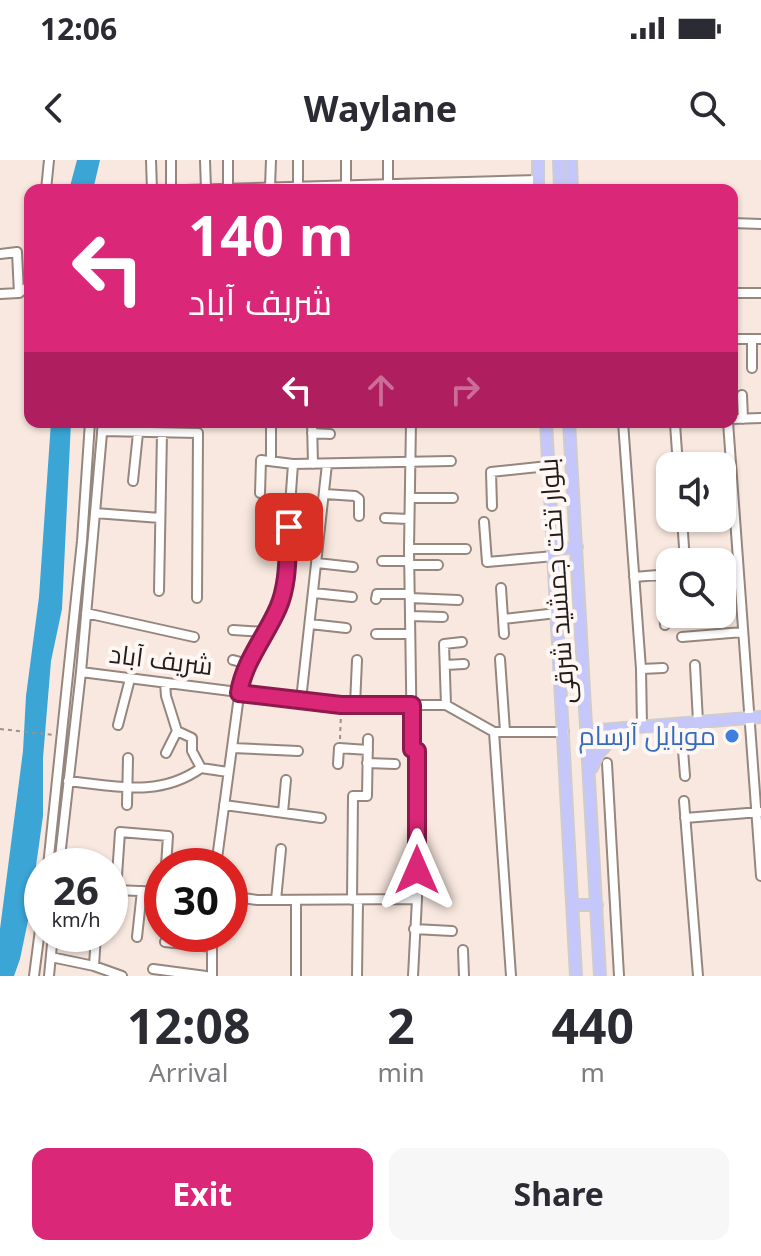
<!DOCTYPE html>
<meta charset="utf-8">
<style>
body{margin:0;font-family:"Noto Sans",Cairo,sans-serif;background:#f7f7f7;color:#2b2b33;height:100vh;display:flex;flex-direction:column;font-size:30px;white-space:nowrap}
*{box-sizing:border-box;margin:0}
p{font-size:26px;color:#7c7c81}
.icon{flex:none;width:44px;height:44px;fill:none;stroke:currentColor;stroke-width:2;stroke-linecap:round;stroke-linejoin:round}
.map{position:relative;height:816px;overflow:hidden}
.side{display:flex;flex-direction:column;background:#fff;flex:1}
.side>*{flex:none}
.banner{position:absolute;left:24px;top:24px;width:714px;height:244px;border-radius:16px;box-shadow:0 2px 6px #0004;background:#db2777;color:#fff;overflow:hidden}
.buttons{position:absolute;left:656px;top:292px;display:grid;gap:16px}
.buttons a{display:grid;place-items:center;width:80px;height:80px;border-radius:16px;background:#fff;box-shadow:0 2px 6px #0004;font-size:40px}
.speed{position:absolute;left:24px;top:688px;display:flex;gap:16px;font-size:40px;font-weight:700;text-align:center}
.speed>*{display:grid;place-content:center;width:104px;height:104px;border-radius:50%;background:#fff;box-shadow:0 2px 6px #0004;line-height:1}
.speed small{font-size:20px;font-weight:400}
.speed .limit{border:12px solid #d22;background:#fff;color:#111}
.pin{position:absolute;display:grid;place-items:center;width:68px;height:68px;color:#fff;margin:-34px;border-radius:16px;box-shadow:0 4px 12px #0006}
.me{position:absolute;width:88px;margin:-44px;rotate:0deg;stroke-linejoin:round;filter:drop-shadow(0 0 6px #0008)}
.turn{display:flex;align-items:center;gap:28px;height:168px;padding:0 32px;font-size:36px}
.turn .icon{width:104px;height:104px;stroke-width:2.5}
.turn b{display:block;font-size:56px;line-height:68px}
.lanes{display:flex;align-items:center;height:76px;padding:0 32px;background:#0003;justify-content:center;gap:40px;direction:ltr}
.lanes .off{opacity:.35}
.eta{display:flex;justify-content:space-evenly;align-items:center;height:136px;text-align:center}
.eta b{font-size:48px;font-weight:700;line-height:56px}
.button{display:flex;gap:16px;margin-top:auto;padding:16px 32px}
.button a{flex:1;height:92px;border-radius:16px;background:#db2777;color:#fff;font-size:32px;font-weight:700;line-height:92px;text-align:center}
.button a+a{background:#f7f7f7;color:#2b2b33}
.status{display:flex;justify-content:space-between;align-items:center;height:56px;padding:0 40px;background:#fff;direction:ltr}
.status svg{height:22px;fill:currentColor}
header{display:flex;justify-content:space-between;align-items:center;height:104px;padding:0 32px;background:#fff;font-size:36px;font-weight:700}
.map>svg:first-child{display:block}
.water{fill:#3ba5d6}
.lines{fill:none;stroke-linecap:round;stroke-linejoin:round}
.minor-casing{stroke:#95867e;stroke-width:12}
.major-casing{stroke:#cecdcd;stroke-width:14}
.path{stroke:#9c918b;stroke-width:2;stroke-dasharray:4 4;stroke-linecap:butt}
.minor{stroke:#fff;stroke-width:8}
.major{stroke:#c5c6fb;stroke-width:10}
.route-casing{stroke:#8e194d;stroke-width:20}
.route{stroke:#db2777;stroke-width:14}
.shop-dot{fill:#3f7fe0;stroke:#fef7f3;stroke-width:3}
.labels{text-anchor:middle;stroke-width:8;stroke-linejoin:round;paint-order:stroke}
.street-label{font-size:26px;fill:#221d1a;stroke:#fef7f3}
.shop-label{font-size:26px;fill:#366cbe;stroke:#fef7f3;text-anchor:end}
</style>
<div class="status"><b>12:06</b><svg viewBox="0 0 49 12"><path d="M0 12V9h3v3zM5 12V6h3v6zM10 12V3h3v9zM15 12V0h3v12zM26 1h20v11H26zM47 4h2v5h-2z"/></svg></div>
<header><svg class="icon" aria-label="back" viewBox="0 0 24 24"><path d="M15 5l-7 7 7 7"/></svg>Waylane<svg class="icon" aria-label="search" viewBox="0 0 24 24"><circle cx="10" cy="10" r="6"/><path d="M15 15l6 6"/></svg></header>
<div class="map">
<svg width="761" height="816" viewBox="0 0 761 816">
<rect width="100%" height="100%" fill="#f8e8df"/>
<path class="water" d="M77 0H100L93 30H69Z
M51 262H71L62 449 51 501 43 598V656L29 756 20 799 14 816H0V769L23 591 26 536 39 437Z"/>
<g class="lines">
<defs>
<path id="minor" d="M151 0 152 30
M171 0V30
M205 0 206 29
M228 0V28
M346 0V24
M388 0V23
M298 26V0
M270 27 271 0
M46 30 49 0
M184 30 538 20
M732 63 761 64
M0 94 17 92 19 133
M732 133H761
M0 134 19 133 30 125
M732 179H761
M752 179V208
M742 235 743 259
M732 259 761 258
M312 262 313 304
M411 262 409 389 412 589 417 591V739L413 816
M623 262 641 509 642 566
M673 262 675 264 678 306
M728 262 761 716
M102 271 198 273 197 438
M312 273 330 274
M271 301V262
M133 321 138 273
M260 333 261 300 293 304 451 301
M325 334 355 336 359 339V356
M410 338H453
M492 346 491 312 548 306
M95 353 160 358
M385 358 409 359
M682 358 685 402
M484 362 487 402 554 396
M409 389H466
M382 401H409
M317 403 353 407
M409 405H438
M722 410 738 409
M662 415 665 465
M634 417 670 414
M501 428 504 474
M159 431 162 273
M314 433 352 437
M410 438 458 440
M376 439 377 434H410
M86 453 194 477
M410 456 443 457
M503 459 557 453
M310 464 346 468
M233 470 266 472
M376 474H410
M682 477 743 472
M500 499 505 571
M233 500 248 504
M445 505 464 504
M695 505 698 562
M641 509 663 508
M81 512 341 545H446L494 572H564
M165 523 166 536 177 571 192 578V591L201 608 228 612
M301 540 327 304
M355 545 357 500
M446 545 444 484 462 482
M681 564 685 616
M118 565 130 519
M494 572 511 816
M232 588 298 591
M166 593 177 571
M367 603 395 604
M607 603 619 816
M338 604 339 588 368 590
M68 621C115 626 159 638 201 608
M684 641 698 816
M127 645 128 598
M224 645 321 658
M283 652 286 620
M685 658 760 652
M166 702 204 706
M48 706 82 381 90 262
M59 706 81 512 103 262
M216 706 241 521 278 449 284 430 293 304
M162 732 116 730 120 672 168 676 166 706
M230 736 257 740 417 739
M276 740 281 689
M296 740V816
M352 740 353 636H367L368 579
M414 769 452 771
M137 777 142 731
M165 782 212 787
M463 790 464 816
M51 797 94 806 122 816
M94 806 96 774
M153 809 206 816
M34 816 42 754
M49 816 53 774
M212 816V774
M357 816 358 740"/>
<path id="major" d="M538 0V30
M559 0 560 30
M571 0 572 30
M546 262 576 816
M569 262 600 816
M553 389 577 387
M588 571 761 557
M592 608 598 594 622 568
M573 745H597"/>
</defs>
<use href="#minor" class="minor-casing"/>
<use href="#major" class="major-casing"/>
<path class="path" d="M0 569 55 575
M340 579 341 553"/>
<use href="#minor" class="minor"/>
<use href="#major" class="major"/>
</g>
<g class="lines">
<defs>
<path id="route" d="M289 367C287 394 289 423 278 448 266 476 244 501 239 533L341 545H412V589L417 591V710"/>
</defs>
<use href="#route" class="route-casing"/>
<use href="#route" class="route"/>
</g>
<circle class="shop-dot" cx="732" cy="576" r="8"/>
<g class="labels">
<g class="street-label">
<text transform="translate(557 421) rotate(-94)" y="9">بلوار تخت جمشید شرقی</text>
<text transform="translate(161 500) rotate(7)" y="9">شریف آباد</text>
</g>
<g class="shop-label">
<text x="716" y="585">موبایل آرسام</text>
</g>
</g>
</svg>
<div class="buttons">
<a><svg class="icon" aria-label="sound" viewBox="0 0 24 24"><path d="M4 9h4l5-4v14l-5-4H4zM17 9q2 3 0 6"/></svg></a>
<a><svg class="icon" aria-label="search" viewBox="0 0 24 24"><circle cx="10" cy="10" r="6"/><path d="M15 15l6 6"/></svg></a>
</div>
<div class="speed"><div>26<small>km/h</small></div><div class="limit">30</div></div>
<div class="pin" style="left:289px;top:367px;background:#d93025"><svg class="icon" aria-label="arrive" viewBox="0 0 24 24"><path d="M6 21V4h12l-3 4 3 4H6"/></svg></div>
<svg class="me" style="left:417px;top:710px" viewBox="-20 -20 40 40"><path d="M0-17L14 15 0 8-14 15z" fill="#db2777" stroke="#fff" stroke-width="4"/></svg>
<div class="banner">
<div class="turn"><svg class="icon" aria-label="left" viewBox="0 0 24 24"><path d="M17 20v-9H6M10 6l-5 5 5 5"/></svg><div><b>140 m</b>شریف آباد</div></div>
<div class="lanes"><svg class="icon" aria-label="left" viewBox="0 0 24 24"><path d="M17 20v-9H6M10 6l-5 5 5 5"/></svg><svg class="icon off" aria-label="ahead" viewBox="0 0 24 24"><path d="M12 20V5M6 11l6-6 6 6"/></svg><svg class="icon off" aria-label="right" viewBox="0 0 24 24"><path d="M7 20v-9h11M14 6l5 5-5 5"/></svg></div>
</div>
</div>
<section class="side">
<div class="eta">
<div><b>12:08</b><p>Arrival</p></div>
<div><b>2</b><p>min</p></div>
<div><b>440</b><p>m</p></div>
</div>
<div class="button"><a>Exit</a><a>Share</a></div>
</section>
